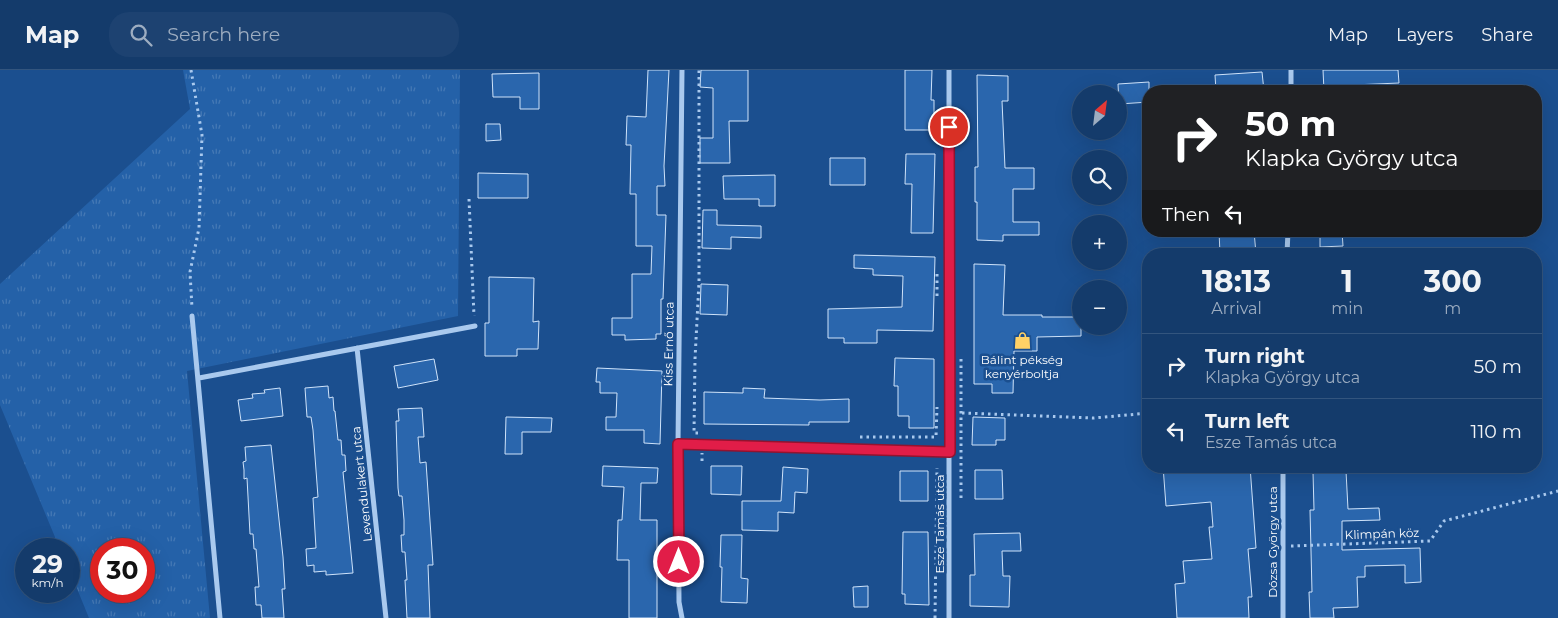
<!DOCTYPE html>
<meta charset="utf-8">
<style>
body{margin:0;font-family:Montserrat,sans-serif;background:#1d4271;color:#f1f3f6;height:100vh;display:flex;flex-direction:column;font-size:19px;white-space:nowrap}
*{box-sizing:border-box;margin:0}
p{font-size:16px;color:#9dadc1}
.icon{flex:none;width:28px;height:28px;fill:none;stroke:currentColor;stroke-width:2;stroke-linecap:round;stroke-linejoin:round}
.map{position:relative;flex:1;overflow:hidden}
.details{position:absolute;left:1142px;top:178px;width:400px;height:225px;display:flex;flex-direction:column;background:#143b6b;border-radius:20px;box-shadow:0 5px 20px #0002,0 0 0 1px #33557e}
.details>*{flex:none}
.hud{position:absolute;left:1142px;top:15px;width:400px;height:152px;border-radius:20px;box-shadow:0 5px 20px #0002,0 0 0 1px #33557e;background:#202124;color:#fff;overflow:hidden}
.needle{width:32px;rotate:28deg}
.buttons{position:absolute;left:1072px;top:15px;display:grid;gap:10px}
.buttons a{display:grid;place-items:center;width:55px;height:55px;border-radius:50%;background:#143b6b;box-shadow:0 5px 20px #0002,0 0 0 1px #33557e;font-size:25px}
.speed{position:absolute;left:15px;top:468px;display:flex;gap:10px;font-size:25px;font-weight:700;text-align:center}
.speed>*{display:grid;place-content:center;width:65px;height:65px;border-radius:50%;background:#143b6b;box-shadow:0 5px 20px #0002,0 0 0 1px #33557e;line-height:1}
.speed small{font-size:12px;font-weight:400}
.speed .limit{border:8px solid #d22;background:#fff;color:#111}
.pin{position:absolute;display:grid;place-items:center;width:42px;height:42px;color:#fff;margin:-21px;border:2px solid #fff;border-radius:50%;box-shadow:0 1px 5px #0007}
.me{position:absolute;width:55px;margin:-28px;rotate:0deg;stroke-linejoin:round;filter:drop-shadow(0 0 4px #0008)}
.turn{display:flex;align-items:center;gap:18px;height:105px;padding:0 20px;font-size:22px}
.turn .icon{width:65px;height:65px;stroke-width:2.5}
.turn b{display:block;font-size:35px;line-height:42px}
.then{display:flex;align-items:center;height:48px;padding:0 20px;background:#0003;gap:10px;font-size:19px}
.eta{display:flex;justify-content:space-evenly;align-items:center;height:85px;text-align:center}
.eta b{font-size:30px;font-weight:700;line-height:35px}
ul{padding:0;list-style:none}
li{display:flex;align-items:center;gap:15px;height:65px;padding:0 20px;border-top:1px solid #33557e}
li div{flex:1}
li b{display:block;font-size:19px}
li em{font-style:normal}
header{display:flex;align-items:center;gap:30px;box-sizing:border-box;height:70px;padding:0 25px;background:#143b6b;border-bottom:1px solid #33557e}
header strong{font-size:24px}
nav{display:flex;gap:28px;margin-inline-start:auto;font-size:18px}
.search{width:350px;height:45px;background:#1d4271;display:flex;align-items:center;gap:12px;box-sizing:border-box;padding:0 18px;border-radius:20px;color:#9dadc1;font-size:19px}
.map>svg:first-child{display:block}
.grass{fill:url(#grass-tufts);fill-rule:evenodd}
.building{fill:#2a66ad;stroke:#cfe3fa}
.lines{fill:none;stroke-linecap:round;stroke-linejoin:round}
.path{stroke:#a9c9ee;stroke-width:3;stroke-dasharray:2.5 4;stroke-linecap:butt}
.minor{stroke:#a9c9ee;stroke-width:5}
.route-casing{stroke:#92132f;stroke-width:12}
.route{stroke:#e11d48;stroke-width:9}
.labels{text-anchor:middle;stroke-width:5;stroke-linejoin:round;paint-order:stroke}
.street-label{font-size:12px;fill:#fff;stroke:#1b4f8f}
.poi-label{font-size:12px;fill:#fff;stroke:#1b4f8f}
</style>
<header>
<strong>Map</strong>
<div class="search"><svg class="icon" aria-label="search" viewBox="0 0 24 24"><circle cx="10" cy="10" r="6"/><path d="M15 15l6 6"/></svg>Search here</div>
<nav><a>Map</a><a>Layers</a><a>Share</a></nav>
</header>
<div class="map">
<svg width="1558" height="548" viewBox="0 0 1558 548">
<defs>
<pattern id="grass-tufts" width="24" height="20" patternUnits="userSpaceOnUse" patternTransform="scale(1.25)"><rect width="24" height="20" fill="#2461a8"/><path d="M3 7l-1-3M5 7V3M7 7l1-3M15 17l-1-3M17 17v-4M19 17l1-3" fill="none" stroke="#4579b5"/></pattern>
</defs>
<rect width="100%" height="100%" fill="#1b4f8f"/>
<path class="grass" d="M183 0H460L458 246 187 301 210 548H89L69 499V479H60L0 335V214L190 39ZM101 479H144V521H101Z"/>
<path class="building" d="M648 0H669L664 96 665 116H657V145H666L663 229H661V264H656V269L625 270V265H612V248H632V204H651L652 176H636V124H630L631 75H626L627 46 646 47Z
M701 0H748V51H729L730 93H700V68H713V18L700 17Z
M905 0H932L931 30H934V60H905Z
M1323 0H1398L1399 13 1353 15V20L1324 21Z
M1262 2 1264 21H1216L1215 5Z
M539 3V39H520V27H493L492 4Z
M977 5 1008 6V31H1002L1005 98H1034V119H1013V152H1039V165H1003V171L977 170V132H975V97H978Z
M1149 12V32L1119 34 1118 14Z
M486 54H500L501 70 486 71Z
M906 84H935L933 163H911L912 114H905Z
M830 88H865V115H830Z
M478 103 528 104V128H478Z
M775 105V136H759V129H724L723 106Z
M703 140H717V155L761 156V168L731 167V179L702 178Z
M1219 161H1254L1256 184H1220Z
M1320 161H1342L1343 176 1320 177Z
M854 185 935 187 933 261 877 260V273H844V268H828V239L902 237 903 206 873 205V199L854 198Z
M974 194 1005 195 1003 245H1042V247H1081V266L1037 267V281H1014L1013 323H992V314H974Z
M489 207 534 208 533 252 539 251 538 279H517V286H485V253H489Z
M701 214 728 215 727 245 700 244Z
M895 288 934 289V358H909V346H898V316H894Z
M434 289 438 310 398 318 394 296Z
M597 298 662 301 660 374 644 373V360H606V347H616L617 323H600V312H596Z
M328 316 329 328 333 327 334 341H335L338 370H341L342 385H345L346 401 343 402 353 503 326 505V501L314 502V495L307 496 306 479 316 478 313 428 318 427 313 360 311 347H307L305 318Z
M280 318 283 346 241 351 238 330 253 328 252 324 265 323 264 320Z
M743 318 765 319 764 328 820 330 849 329V352H809V355L704 354V322L743 323Z
M422 338 424 367H418L420 393 426 392 433 495H428L430 548H407L405 510H407L405 482H402L401 465H404V450L402 426H399L398 418 396 351H399L398 339Z
M506 347 552 348 551 362H522V384H505Z
M973 347 1005 348V370H996V375H972Z
M271 375 283 487 285 519H282L284 548H262L261 535H256L255 517H259L256 479H254L253 464H250L247 408 244 409V400L243 392 246 391 245 377Z
M603 396 658 398 657 413H641L640 450H657V548H629V490H617L618 450H622L624 417 602 416Z
M711 396H742L741 425 711 424Z
M1163 396H1250L1256 478 1248 479 1252 527H1248L1249 548H1177L1175 514 1185 513 1183 491 1212 489 1209 457H1213L1211 432 1166 436Z
M783 397 808 399 807 423 795 422 794 443 778 442V461L742 460V431H781Z
M975 400H1002L1003 429H975Z
M900 401H928V431H900Z
M1346 401 1348 439 1379 438 1380 450 1342 451V480L1420 478 1421 512 1405 513V495L1365 496V507H1357L1358 537 1333 538 1334 548H1310L1309 522H1312L1310 440H1314L1313 402Z
M903 462H928L929 535 905 534V524H902Z
M1020 463 1021 481H1002L1003 506H1010L1009 537 970 536V505H975L974 464Z
M721 465H742L741 508 748 509 747 533 721 532 722 497H720Z
M868 516V537H854L853 517Z"/>
<g class="lines">
<path class="path" d="M191 0 202 65 199 158 190 202 192 238
M469 129 474 246
M937 204V230
M962 343 1094 348 1149 343
M698 363H694L695 289 699 212V0
M860 367H936L937 337
M702 391V383
M961 428V288
M1291 476 1430 471 1444 451 1558 421
M935 548 937 398"/>
<path class="minor" d="M949 0V548
M1291 21V0
M1287 184 1288 161
M192 246 220 548
M357 278 386 548
M199 308 475 256
M678 374 950 382
M682 548 679 532 678 374 682 0
M1283 548V396"/>
</g>
<g class="lines">
<defs>
<path id="route" d="M679 492 678 374 950 382 949 57"/>
</defs>
<use href="#route" class="route-casing"/>
<use href="#route" class="route"/>
</g>
<defs>
<symbol id="shop-bare" viewBox="-9 -9 18 18"><path d="M-5-2.5h2.3a2.7 3.5 0 0 1 5.4 0H5L5.5 6h-11ZM-1.5-2.5h3a1.5 2.3 0 0 0-3 0Z" fill="#ffd166" stroke="#1b4f8f" stroke-width="2.5" paint-order="stroke"/></symbol>
</defs>
<g fill-rule="evenodd">
<use href="#shop-bare" x="1010" y="258" width="25" height="25"/>
</g>
<g class="labels">
<g class="street-label">
<text transform="translate(669 274) rotate(-89)" y="4">Kiss Ernő utca</text>
<text transform="translate(362 414) rotate(-96)" y="4">Levendulakert utca</text>
<text transform="translate(940 454) rotate(-90)" y="4">Esze Tamás utca</text>
<text transform="translate(1382 464) rotate(-2)" y="4">Klimpán köz</text>
<text transform="translate(1273 472) rotate(-90)" y="4">Dózsa György utca</text>
</g>
<g class="poi-label">
<text x="1022" y="294">Bálint pékség<tspan x="1022" dy="14">kenyérboltja</tspan></text>
</g>
</g>
</svg>
<div class="buttons">
<a><svg class="needle" viewBox="-14 -14 28 28"><path d="M0-13l5 13h-10z" fill="#e53935"/><path d="M0 13l5-13h-10z" fill="#9dadc1"/></svg></a>
<a><svg class="icon" aria-label="search" viewBox="0 0 24 24"><circle cx="10" cy="10" r="6"/><path d="M15 15l6 6"/></svg></a>
<a>+</a>
<a>−</a>
</div>
<div class="speed"><div>29<small>km/h</small></div><div class="limit">30</div></div>
<div class="pin" style="left:949px;top:57px;background:#d93025"><svg class="icon" aria-label="arrive" viewBox="0 0 24 24"><path d="M6 21V4h12l-3 4 3 4H6"/></svg></div>
<svg class="me" style="left:679px;top:492px" viewBox="-20 -20 40 40"><circle r="17" fill="#e11d48" stroke="#fff" stroke-width="3"/><path d="M0-11L8 9 0 5-8 9z" fill="#fff"/></svg>
<div class="hud">
<div class="turn"><svg class="icon" aria-label="right" viewBox="0 0 24 24"><path d="M7 20v-9h11M14 6l5 5-5 5"/></svg><div><b>50 m</b>Klapka György utca</div></div>
<div class="then">Then<svg class="icon" aria-label="left" viewBox="0 0 24 24"><path d="M17 20v-9H6M10 6l-5 5 5 5"/></svg></div>
</div>
<section class="details">
<div class="eta">
<div><b>18:13</b><p>Arrival</p></div>
<div><b>1</b><p>min</p></div>
<div><b>300</b><p>m</p></div>
</div>
<ul>
<li><svg class="icon" aria-label="right" viewBox="0 0 24 24"><path d="M7 20v-9h11M14 6l5 5-5 5"/></svg><div><b>Turn right</b><p>Klapka György utca</p></div><em>50 m</em></li>
<li><svg class="icon" aria-label="left" viewBox="0 0 24 24"><path d="M17 20v-9H6M10 6l-5 5 5 5"/></svg><div><b>Turn left</b><p>Esze Tamás utca</p></div><em>110 m</em></li>
</ul>
</section>
</div>
